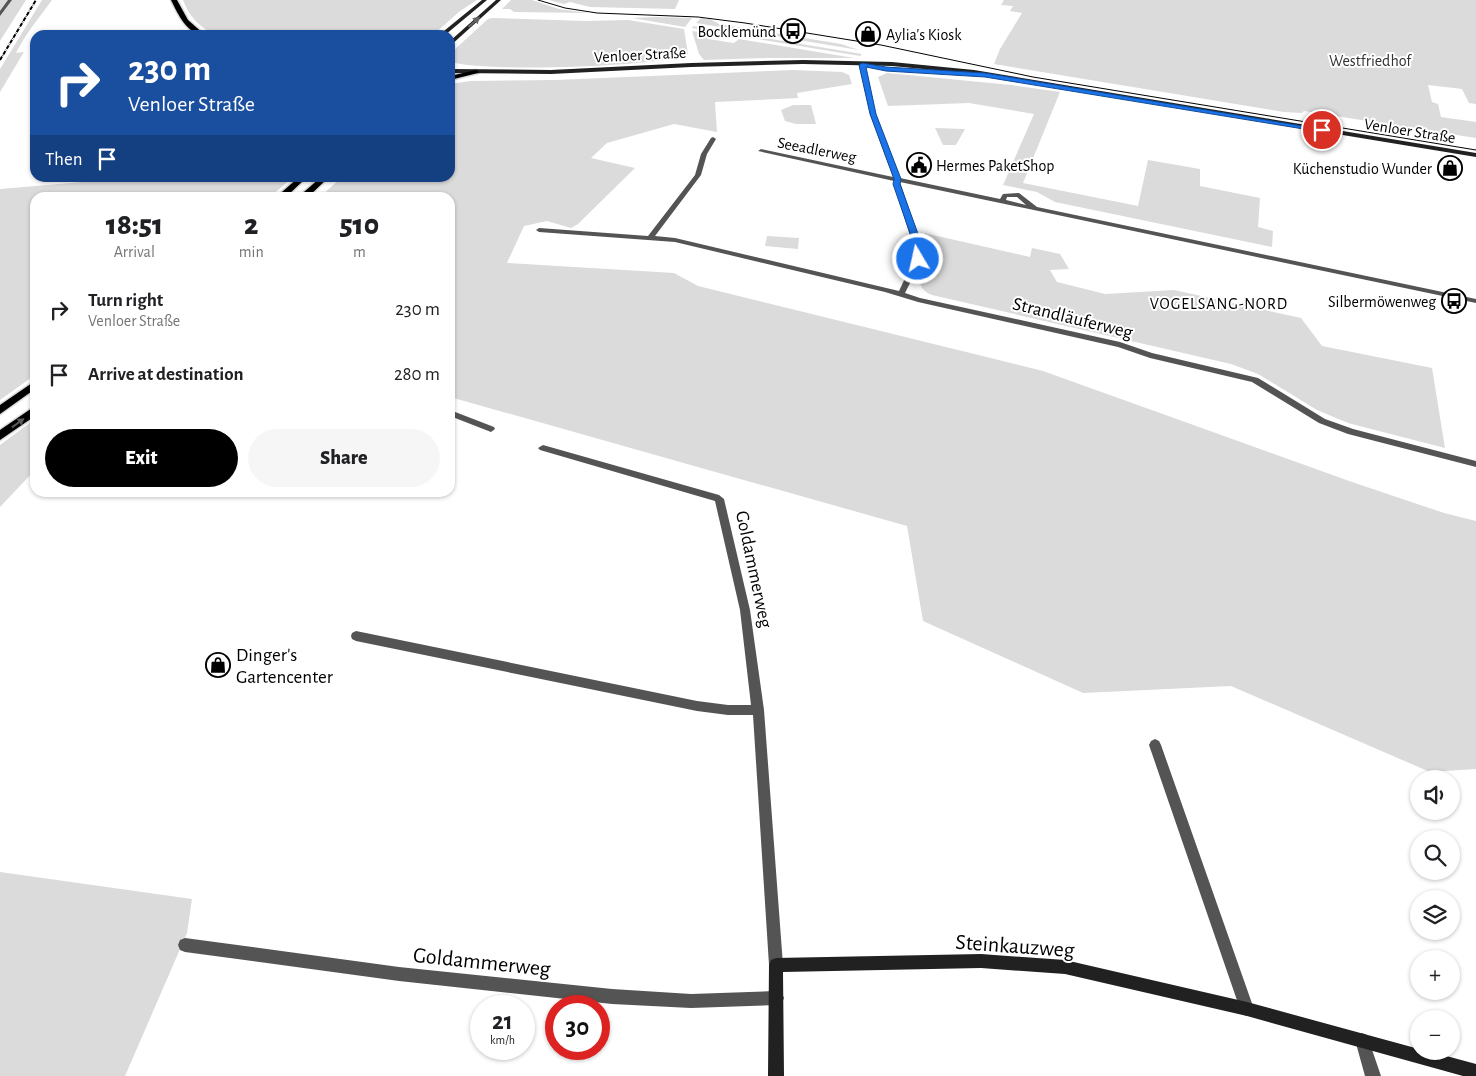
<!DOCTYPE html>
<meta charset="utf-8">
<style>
body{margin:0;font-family:"Alegreya Sans",sans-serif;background:#f6f6f6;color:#202124;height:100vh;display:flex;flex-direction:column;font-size:19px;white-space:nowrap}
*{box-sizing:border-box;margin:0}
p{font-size:16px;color:#757577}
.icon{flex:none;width:28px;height:28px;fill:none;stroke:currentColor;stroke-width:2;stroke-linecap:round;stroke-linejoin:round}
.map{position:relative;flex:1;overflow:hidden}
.side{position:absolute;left:30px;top:192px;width:425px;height:305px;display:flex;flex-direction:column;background:#fff;border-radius:15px;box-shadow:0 1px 4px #0004}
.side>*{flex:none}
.banner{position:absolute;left:30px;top:30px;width:425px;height:152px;border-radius:15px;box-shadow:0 1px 4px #0004;background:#1a4fa0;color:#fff;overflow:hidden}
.tools{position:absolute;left:1410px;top:770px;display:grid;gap:10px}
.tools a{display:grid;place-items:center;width:50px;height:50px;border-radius:50%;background:#fff;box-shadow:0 1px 4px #0004;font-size:25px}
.speed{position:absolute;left:470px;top:995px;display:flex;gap:10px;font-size:25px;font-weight:700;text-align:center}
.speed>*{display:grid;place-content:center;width:65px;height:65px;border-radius:50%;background:#fff;box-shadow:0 1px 4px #0004;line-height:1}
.speed small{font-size:12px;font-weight:400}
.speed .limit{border:8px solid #d22;background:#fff;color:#111}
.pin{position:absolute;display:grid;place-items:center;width:42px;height:42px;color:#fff;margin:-21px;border:2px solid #fff;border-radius:50%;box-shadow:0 1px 5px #0007}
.me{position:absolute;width:55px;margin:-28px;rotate:351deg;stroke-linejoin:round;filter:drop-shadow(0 0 4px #0008)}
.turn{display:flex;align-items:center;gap:18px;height:105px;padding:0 15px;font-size:22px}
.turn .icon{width:65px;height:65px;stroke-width:2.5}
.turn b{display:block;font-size:35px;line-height:42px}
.then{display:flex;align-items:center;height:48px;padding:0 15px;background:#0003;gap:10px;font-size:19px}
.eta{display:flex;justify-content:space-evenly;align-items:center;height:85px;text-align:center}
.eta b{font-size:30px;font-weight:800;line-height:35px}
.primary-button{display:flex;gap:10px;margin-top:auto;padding:10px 15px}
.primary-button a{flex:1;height:58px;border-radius:30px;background:#000;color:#fff;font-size:20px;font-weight:800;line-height:58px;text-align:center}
.primary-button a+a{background:#f6f6f6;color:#202124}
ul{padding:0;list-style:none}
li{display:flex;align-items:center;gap:15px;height:65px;padding:0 15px}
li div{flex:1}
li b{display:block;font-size:19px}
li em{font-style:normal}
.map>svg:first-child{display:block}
.green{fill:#dbdbdb}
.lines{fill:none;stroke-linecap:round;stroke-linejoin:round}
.primary-casing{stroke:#dbdbdb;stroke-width:3}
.street{fill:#545454;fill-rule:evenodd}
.secondary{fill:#212121;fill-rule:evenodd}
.primary{fill:#000;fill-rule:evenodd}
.tram{stroke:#000;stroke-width:1}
.rail{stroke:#000;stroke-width:2;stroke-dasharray:4 1 0.5 1;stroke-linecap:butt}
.oneway{fill:#646464}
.oneway2{fill:#595959}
.route{fill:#1a73e8;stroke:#114b97}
.labels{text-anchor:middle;stroke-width:4;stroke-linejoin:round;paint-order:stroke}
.far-poi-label{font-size:16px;fill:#000;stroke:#fff;text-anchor:end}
.far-street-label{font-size:16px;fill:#000;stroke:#fff}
.far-park-label{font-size:16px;fill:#323232;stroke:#fff}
.far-neighbourhood-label{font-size:16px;letter-spacing:1px;fill:#000;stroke:#fff}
.street-label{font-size:19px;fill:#000;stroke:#fff}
.poi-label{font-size:19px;fill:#000;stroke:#fff;text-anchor:start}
.near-street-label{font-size:22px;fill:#000;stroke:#fff}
</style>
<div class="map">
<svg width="1476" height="1076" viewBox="0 0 1476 1076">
<rect width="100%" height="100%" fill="#fff"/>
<path class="green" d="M0 0H26L0 41Z
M42 0H52C39 18 26 33 16 53L24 52 0 92V69Z
M183 0H477L460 11 433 35H215C199 26 190 18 183 0Z
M511 0H532L559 9 589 13 514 12 510 9H502Z
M549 0H679L675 9 590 7 570 2 564 4Z
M1004 0H1476V104L1469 103 1462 89 1428 85 1432 102 1438 104 1441 117 1476 122V138L1304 111 1302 113 1284 112 994 64 1000 49 1022 13 1010 11 1013 6 1001 5Z
M656 17 692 18 685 27 632 18Z
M493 18 585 21 628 20 684 29 688 54C666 67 472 73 450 61L454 50 488 19Z
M701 18 710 19 719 24 841 44 859 50 696 23Z
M693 26 862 54 860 56 692 28Z
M692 31 706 33 708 39 734 43 739 39 854 58H766L704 60 699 54Z
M793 70 842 72 849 75 852 84 797 93 798 98 715 102 717 132 674 124 607 143 591 158 635 168 578 224 571 228 547 221 524 226 507 263 674 273 698 286 1043 371 1352 482 1444 513 1476 521V769L1430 772 1231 686 1083 693 923 621 907 526 450 397V198L320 197 341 178H450V84L471 81 555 80Z
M887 73 1011 85 1060 92 1023 183 1138 206 1148 160 1200 169V186L1260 198 1258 227 1273 231 1272 247 1055 202 1037 192 1003 185 1034 114 969 103 888 106 878 77Z
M793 105H811L816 124H796L785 121 781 110Z
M935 128 965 129 956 145H943Z
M130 178H292L270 197 35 198V375L0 400V189Z
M924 233 1030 257 1032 248 1060 254 1069 269 1050 270 1057 282 1105 294 1174 290 1301 318 1322 346 1432 368 1445 448 1348 423 1317 410 1258 374 1231 364 932 295C910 286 924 269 930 253Z
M767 236 799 238 798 249 765 246Z
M35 419V470L0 507V445Z
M0 872 192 899 187 933 125 1076H0Z"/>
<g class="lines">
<defs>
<path id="primary" d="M171 0H177L188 20 205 35C187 35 178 14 171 0Z
M476 70 479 72 478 73 450 80V76Z
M298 178H306L285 198H275Z
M320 178H328L307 198H297Z
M35 381V389L0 414V405Z
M35 406V416L0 440V430Z"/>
</defs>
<use href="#primary" class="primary-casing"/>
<path class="street" d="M8 0H12L0 16V11Z
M862 63 865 65 876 114 900 178 1000 199 1003 194 1019 193 1037 207 1476 299V303L900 182 923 251 922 259 905 293 920 298 1120 342 1152 353 1258 378 1325 419 1353 429 1476 461V467L1348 434 1319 423 1252 382 1150 358 1118 347 918 302 885 292 675 242 539 232 536 230 539 228 648 236 695 175 701 154 711 138 713 137 716 139 707 154 701 175 655 236 675 238 899 291 914 259 915 251 894 185V181L758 151 761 149 893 177 870 114 859 65ZM1007 197H1017L1026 205 1006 200Z
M450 410 494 427 495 429 491 432 450 416Z
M543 445 719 495 724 499 750 610 764 710 783 965 781 970 776 972 771 970 769 965 753 715H728L697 711 356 641 352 639 351 636 352 633 356 631 697 701 728 705H751L740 610 715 501 540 450 538 448Z
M1155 739 1159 741 1161 745 1254 1009 1252 1014 1247 1016 1242 1014 1240 1009 1149 745 1151 741Z
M185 938 399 967 612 989 691 994 777 991 782 993 784 998 782 1003 777 1005 691 1008 612 1004 399 981 185 952 180 950 178 945 180 940Z
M1362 1033 1367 1035 1381 1076H1365L1355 1040 1357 1035Z"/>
<path class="secondary" d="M482 0H487L445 35H439Z
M496 0H501L450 46V41Z
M803 60 892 62 974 70 1476 153V157L974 74 892 66 803 64 691 67 551 74 450 73V69L551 70 691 63Z
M981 954 1065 960 1247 1002 1419 1049V1051H1428L1476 1064V1076H1463L1247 1016 1065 974 981 968 783 972 784 1076H768L769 965 771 960 776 958Z"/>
<use href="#primary" class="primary"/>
<path class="tram" d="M538 0 565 8 597 13 698 17 745 23 881 45 1033 77 1476 150"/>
<path class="rail" d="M0 60 36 0"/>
</g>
<defs><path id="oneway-solid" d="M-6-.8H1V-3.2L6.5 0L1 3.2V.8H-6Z" transform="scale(1.25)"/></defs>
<use class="oneway" href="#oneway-solid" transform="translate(474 22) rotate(-42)"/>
<use class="oneway2" href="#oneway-solid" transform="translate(18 423) rotate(-36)"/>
<path class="route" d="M862 63 886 67 985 73 1326 130 1322 132 985 77 886 71 866 67 876 114 901 179 900 184 921 242 922 259 918 261 914 259 913 242 893 184 894 179 870 114 859 65Z"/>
<defs>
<symbol id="bus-ring" viewBox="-11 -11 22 22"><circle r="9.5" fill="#fff" stroke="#000" stroke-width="1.5"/><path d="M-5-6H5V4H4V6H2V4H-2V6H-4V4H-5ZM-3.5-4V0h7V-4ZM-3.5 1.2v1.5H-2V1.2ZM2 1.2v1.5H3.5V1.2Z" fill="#000"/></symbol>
<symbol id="shop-ring" viewBox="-11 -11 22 22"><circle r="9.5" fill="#fff" stroke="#000" stroke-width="1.5"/><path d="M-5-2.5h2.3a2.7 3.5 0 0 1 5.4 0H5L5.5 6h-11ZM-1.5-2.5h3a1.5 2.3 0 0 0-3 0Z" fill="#000"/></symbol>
<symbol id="civic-ring" viewBox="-11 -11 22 22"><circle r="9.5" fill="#fff" stroke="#000" stroke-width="1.5"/><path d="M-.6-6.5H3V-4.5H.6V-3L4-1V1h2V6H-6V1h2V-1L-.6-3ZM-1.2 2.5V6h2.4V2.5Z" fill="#000"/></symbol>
</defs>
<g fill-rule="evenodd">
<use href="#bus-ring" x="779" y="17" width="28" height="28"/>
<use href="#shop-ring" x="854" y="20" width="28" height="28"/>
<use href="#civic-ring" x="905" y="151" width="28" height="28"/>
<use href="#shop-ring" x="1436" y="154" width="28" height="28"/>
<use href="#bus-ring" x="1440" y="287" width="28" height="28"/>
<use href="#shop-ring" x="204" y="651" width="28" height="28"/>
</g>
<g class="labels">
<g class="far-poi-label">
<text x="776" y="37">Bocklemünd</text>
<text x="886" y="40" text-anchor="start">Aylia's Kiosk</text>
<text x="936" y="171" text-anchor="start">Hermes PaketShop</text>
<text x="1432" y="174">Küchenstudio Wunder</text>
<text x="1436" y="307">Silbermöwenweg</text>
</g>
<g class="far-street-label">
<text transform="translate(640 54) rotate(-3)" y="6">Venloer Straße</text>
<text transform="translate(1410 130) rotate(9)" y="6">Venloer Straße</text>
<text transform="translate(817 149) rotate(11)" y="6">Seeadlerweg</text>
</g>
<g class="far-park-label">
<text x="1370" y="66">Westfriedhof</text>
</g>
<g class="far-neighbourhood-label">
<text x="1219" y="309">VOGELSANG-NORD</text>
</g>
<g class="street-label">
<text transform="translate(1073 317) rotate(14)" y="7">Strandläuferweg</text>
<text transform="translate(755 569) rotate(78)" y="7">Goldammerweg</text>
</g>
<g class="poi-label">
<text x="236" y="661">Dinger's<tspan x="236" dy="22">Gartencenter</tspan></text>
</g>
<g class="near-street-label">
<text transform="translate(1015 945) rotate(4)" y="8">Steinkauzweg</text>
<text transform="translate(482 961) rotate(6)" y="8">Goldammerweg</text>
</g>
</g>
</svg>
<div class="tools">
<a><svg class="icon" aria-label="sound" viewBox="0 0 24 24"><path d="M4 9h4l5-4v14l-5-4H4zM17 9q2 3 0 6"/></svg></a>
<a><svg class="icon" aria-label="search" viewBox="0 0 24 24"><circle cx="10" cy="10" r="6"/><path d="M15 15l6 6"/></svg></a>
<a><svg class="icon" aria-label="layers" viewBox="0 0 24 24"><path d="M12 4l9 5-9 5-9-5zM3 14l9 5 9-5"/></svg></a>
<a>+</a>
<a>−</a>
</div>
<div class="speed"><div>21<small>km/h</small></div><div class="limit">30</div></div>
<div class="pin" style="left:1322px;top:130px;background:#d93025"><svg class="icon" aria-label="arrive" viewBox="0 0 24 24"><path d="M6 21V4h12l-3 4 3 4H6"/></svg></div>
<svg class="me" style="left:918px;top:259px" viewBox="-20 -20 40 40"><circle r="17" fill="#1a73e8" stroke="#fff" stroke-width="3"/><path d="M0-11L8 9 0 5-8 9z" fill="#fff"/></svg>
<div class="banner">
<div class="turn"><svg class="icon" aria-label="right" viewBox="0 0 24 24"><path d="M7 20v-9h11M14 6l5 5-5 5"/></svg><div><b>230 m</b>Venloer Straße</div></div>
<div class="then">Then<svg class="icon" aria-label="arrive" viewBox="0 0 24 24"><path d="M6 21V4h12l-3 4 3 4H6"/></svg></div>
</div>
<section class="side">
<div class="eta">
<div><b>18:51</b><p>Arrival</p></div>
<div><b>2</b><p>min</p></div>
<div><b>510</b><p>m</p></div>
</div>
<ul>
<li><svg class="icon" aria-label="right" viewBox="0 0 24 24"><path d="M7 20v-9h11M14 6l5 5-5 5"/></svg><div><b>Turn right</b><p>Venloer Straße</p></div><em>230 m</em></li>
<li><svg class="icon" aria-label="arrive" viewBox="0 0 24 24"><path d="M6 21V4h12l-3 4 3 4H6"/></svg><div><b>Arrive at destination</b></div><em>280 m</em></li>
</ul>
<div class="primary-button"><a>Exit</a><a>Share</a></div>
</section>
</div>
